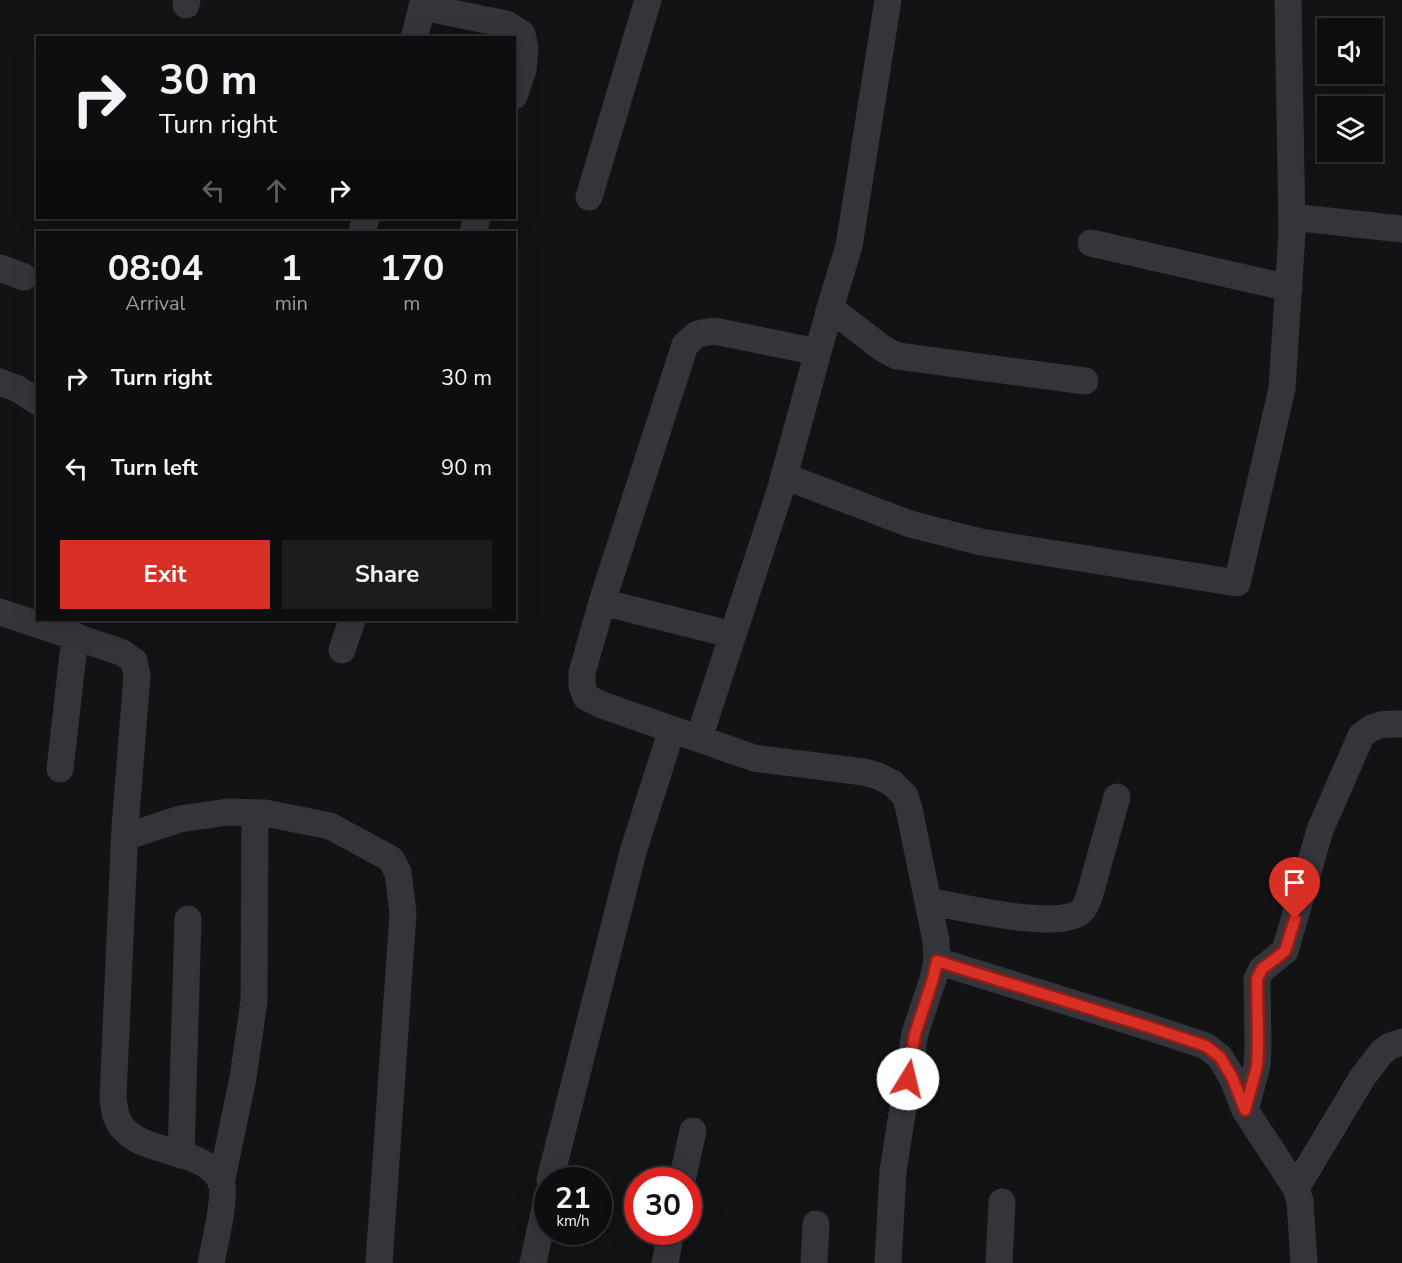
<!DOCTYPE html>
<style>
body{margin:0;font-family:"Nunito Sans",sans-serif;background:#1c1c1e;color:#f1f3f6;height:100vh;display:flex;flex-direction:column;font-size:22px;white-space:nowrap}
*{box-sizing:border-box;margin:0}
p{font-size:20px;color:#9b9c9f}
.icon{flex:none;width:33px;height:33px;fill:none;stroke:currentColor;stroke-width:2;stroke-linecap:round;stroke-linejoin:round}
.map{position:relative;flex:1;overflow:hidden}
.drawer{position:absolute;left:36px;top:231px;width:480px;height:390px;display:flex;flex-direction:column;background:#0e0e10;border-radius:0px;box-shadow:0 6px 24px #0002,0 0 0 2px #2e2e30}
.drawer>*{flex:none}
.hud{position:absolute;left:36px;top:36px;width:480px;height:183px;border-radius:0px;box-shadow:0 6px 24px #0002,0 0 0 2px #2e2e30;background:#0e0e10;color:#f1f3f6;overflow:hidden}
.fabs{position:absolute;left:1317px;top:18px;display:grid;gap:12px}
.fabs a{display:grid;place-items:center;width:66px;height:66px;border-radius:0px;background:#0e0e10;box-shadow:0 6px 24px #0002,0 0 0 2px #2e2e30;font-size:30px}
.speed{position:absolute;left:534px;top:1167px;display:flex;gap:12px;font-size:30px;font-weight:700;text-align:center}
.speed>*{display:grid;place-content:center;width:78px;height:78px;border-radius:50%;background:#0e0e10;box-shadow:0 6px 24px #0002,0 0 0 2px #2e2e30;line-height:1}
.speed small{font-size:15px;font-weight:400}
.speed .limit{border:9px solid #d22;background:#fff;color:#111}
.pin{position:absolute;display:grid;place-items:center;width:51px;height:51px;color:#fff;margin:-62px -26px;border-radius:50% 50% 50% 0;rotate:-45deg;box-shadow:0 0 6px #0007}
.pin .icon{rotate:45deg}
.me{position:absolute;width:66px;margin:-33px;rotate:9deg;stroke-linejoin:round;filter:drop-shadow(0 0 4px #0008)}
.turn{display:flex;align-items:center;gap:21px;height:126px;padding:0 24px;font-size:27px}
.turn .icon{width:78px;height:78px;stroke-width:2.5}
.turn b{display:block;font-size:42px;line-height:51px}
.lanes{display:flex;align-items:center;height:57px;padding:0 24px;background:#0003;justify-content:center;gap:30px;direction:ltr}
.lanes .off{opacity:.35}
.eta{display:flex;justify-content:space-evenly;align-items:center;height:102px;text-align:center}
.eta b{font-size:36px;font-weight:700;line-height:42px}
.button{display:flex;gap:12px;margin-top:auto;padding:12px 24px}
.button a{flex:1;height:69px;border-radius:0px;background:#d93025;color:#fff;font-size:24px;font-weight:700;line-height:69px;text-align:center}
.button a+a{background:#1c1c1e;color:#f1f3f6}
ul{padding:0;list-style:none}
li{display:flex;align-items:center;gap:18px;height:90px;padding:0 24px}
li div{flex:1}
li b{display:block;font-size:22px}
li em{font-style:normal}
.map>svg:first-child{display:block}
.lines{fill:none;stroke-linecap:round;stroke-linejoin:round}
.minor{stroke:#33353a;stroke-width:27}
.route-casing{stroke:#8d1f18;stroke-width:15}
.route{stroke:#d93025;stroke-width:10}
</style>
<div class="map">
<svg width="1402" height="1263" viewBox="0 0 1402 1263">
<rect width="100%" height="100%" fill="#131315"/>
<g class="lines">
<path class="minor" d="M186 5 187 0
M422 7 506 24 522 34 525 48 523 70 514 96
M414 38 424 0
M589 197 648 0
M1292 217 1402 229
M362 232 366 218
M473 232 477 218
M1091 243 1289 288
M0 268 24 277
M830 308 882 348 897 356 1085 381
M818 352 714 331 697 334 685 345 602 602 582 673V686L586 697 602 705 754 758 864 772 878 776 892 783 905 796 909 809 936 941 937 961 933 979 915 1033 893 1171 888 1263
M0 382 18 389 38 402
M784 476 910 524 981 542 1237 583 1282 389 1292 232 1288 0
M602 602 733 635
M0 612 121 652 134 661 137 676 125 827 113 1097C114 1107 115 1119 122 1127 144 1156 204 1147 221 1181 227 1195 214 1246 211 1263
M342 650 352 620
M699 738 780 491 830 308 849 246 888 0
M60 769 75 636
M125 837 180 819 228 812 265 813 330 826 391 859 398 872 403 913 379 1263
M928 901C956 906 1068 934 1084 908 1090 899 1093 882 1096 872 1103 847 1110 822 1117 797
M937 961 1149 1027 1206 1046 1220 1057 1232 1077 1245 1110 1296 1188 1300 1201 1304 1263
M1245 1110 1257 1066 1258 1046 1257 979 1262 969 1285 951 1320 830 1361 736C1375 723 1383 724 1402 724
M181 1155 188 919
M550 1180 633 852 672 729
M682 1180 693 1131
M221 1183 243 1078 254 1001 255 813
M1296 1188 1362 1078 1381 1053 1390 1046 1402 1042
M533 1263 548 1194
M665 1263 671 1232
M814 1263 816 1224
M999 1263 1002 1202"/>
</g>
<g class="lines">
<defs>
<path id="route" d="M908 1079 915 1034 933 979 937 961 1149 1027 1206 1046 1220 1057 1232 1077 1245 1110 1257 1066 1258 1046 1257 979 1262 969 1285 951 1295 919"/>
</defs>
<use href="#route" class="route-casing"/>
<use href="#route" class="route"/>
</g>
</svg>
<div class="fabs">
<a><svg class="icon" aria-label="sound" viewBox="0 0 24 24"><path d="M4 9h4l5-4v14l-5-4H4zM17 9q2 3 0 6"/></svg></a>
<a><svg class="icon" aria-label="layers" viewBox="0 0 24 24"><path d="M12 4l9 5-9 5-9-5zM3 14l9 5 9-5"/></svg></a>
</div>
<div class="speed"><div>21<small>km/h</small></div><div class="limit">30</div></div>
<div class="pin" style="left:1295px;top:919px;background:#d93025"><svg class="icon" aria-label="arrive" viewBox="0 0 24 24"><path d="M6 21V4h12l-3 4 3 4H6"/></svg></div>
<svg class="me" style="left:908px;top:1079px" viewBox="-20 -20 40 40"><circle r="19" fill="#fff"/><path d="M0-13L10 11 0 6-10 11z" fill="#d93025"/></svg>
<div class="hud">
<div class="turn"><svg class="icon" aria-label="right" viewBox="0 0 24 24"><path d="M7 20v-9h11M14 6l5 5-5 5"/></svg><div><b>30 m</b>Turn right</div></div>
<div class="lanes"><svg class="icon off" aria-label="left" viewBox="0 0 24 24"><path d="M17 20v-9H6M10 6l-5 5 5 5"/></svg><svg class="icon off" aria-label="ahead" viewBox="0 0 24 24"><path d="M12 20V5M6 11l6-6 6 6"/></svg><svg class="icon" aria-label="right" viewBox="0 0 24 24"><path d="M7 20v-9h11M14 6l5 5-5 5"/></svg></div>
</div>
<section class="drawer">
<div class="eta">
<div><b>08:04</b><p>Arrival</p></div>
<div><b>1</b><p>min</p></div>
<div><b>170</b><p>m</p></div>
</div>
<ul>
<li><svg class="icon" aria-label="right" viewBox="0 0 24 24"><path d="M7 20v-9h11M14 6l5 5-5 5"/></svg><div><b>Turn right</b></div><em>30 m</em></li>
<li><svg class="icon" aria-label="left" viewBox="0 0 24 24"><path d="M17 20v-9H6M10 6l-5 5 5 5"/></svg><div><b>Turn left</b></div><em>90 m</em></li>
</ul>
<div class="button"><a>Exit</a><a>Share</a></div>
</section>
</div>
